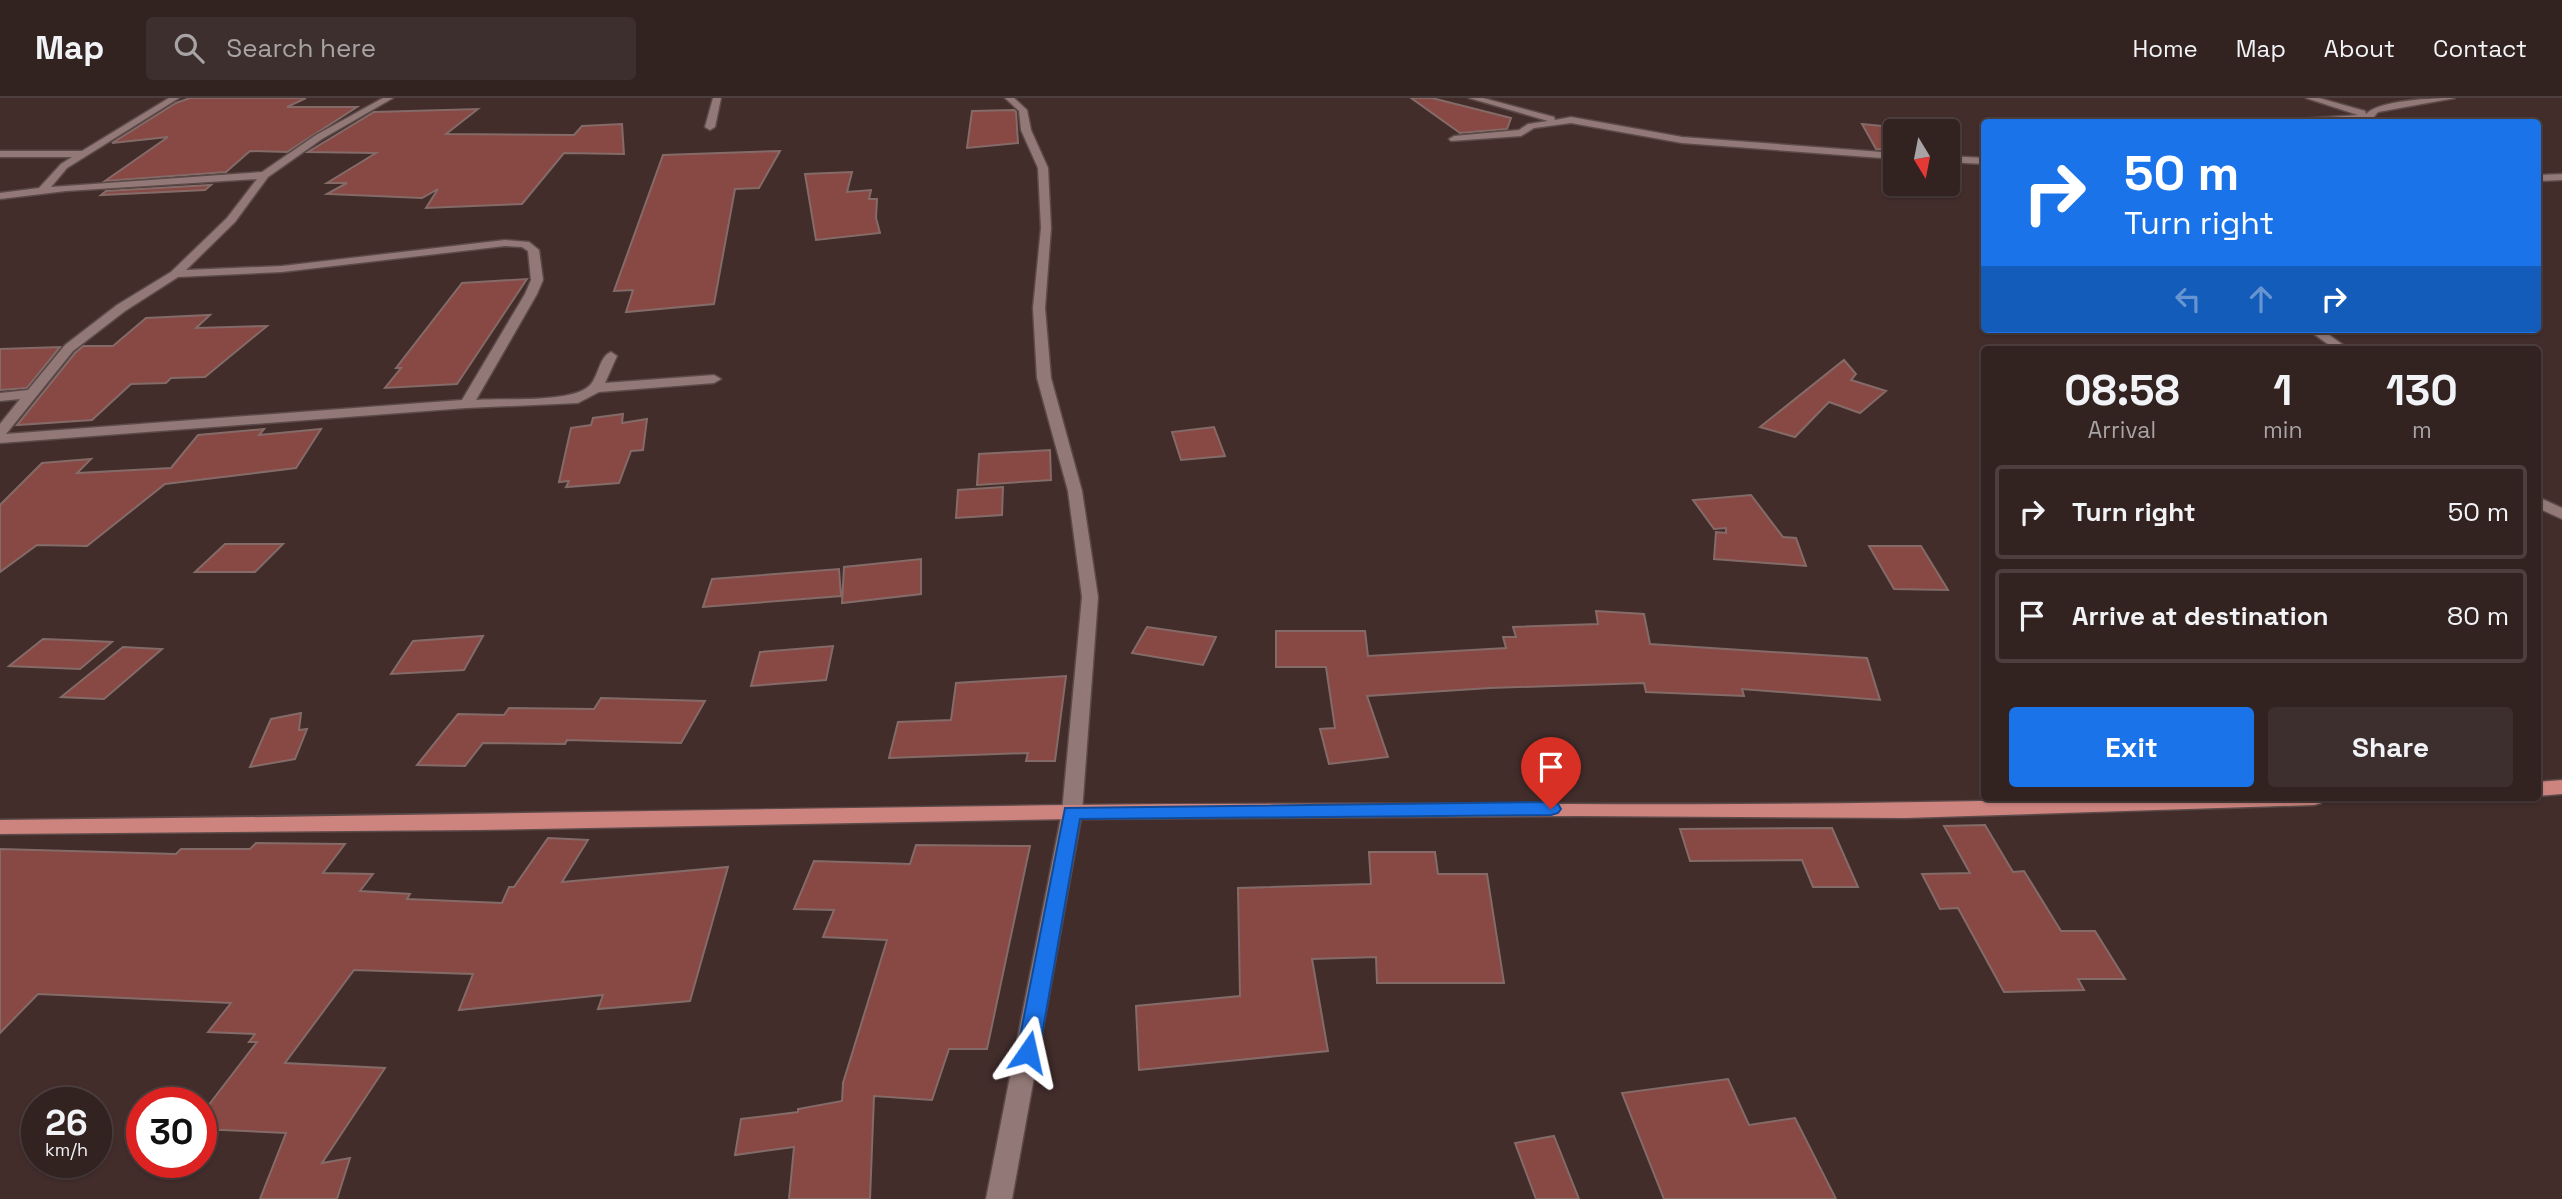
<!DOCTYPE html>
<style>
body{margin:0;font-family:"Space Grotesk",sans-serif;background:#3d2f2d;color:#f1f3f6;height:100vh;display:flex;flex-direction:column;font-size:26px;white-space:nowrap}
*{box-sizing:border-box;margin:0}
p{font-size:23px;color:#a8a4a5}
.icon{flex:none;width:38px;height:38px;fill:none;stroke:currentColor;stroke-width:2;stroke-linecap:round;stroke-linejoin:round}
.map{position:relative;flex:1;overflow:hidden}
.panel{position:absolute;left:1981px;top:248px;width:560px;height:455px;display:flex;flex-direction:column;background:#322220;border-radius:7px;box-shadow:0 2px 5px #0004,0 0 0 2px #4d3f3e}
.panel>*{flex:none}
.banner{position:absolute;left:1981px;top:21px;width:560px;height:214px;border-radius:7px;box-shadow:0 2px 5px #0004,0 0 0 2px #4d3f3e;background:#1a73e8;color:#fff;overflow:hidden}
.needle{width:46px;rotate:170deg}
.fabs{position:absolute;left:1883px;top:21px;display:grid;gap:14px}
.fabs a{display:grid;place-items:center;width:77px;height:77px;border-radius:7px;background:#322220;box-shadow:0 2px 5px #0004,0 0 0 2px #4d3f3e;font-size:35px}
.speed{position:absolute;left:21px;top:989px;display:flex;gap:14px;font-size:35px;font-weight:700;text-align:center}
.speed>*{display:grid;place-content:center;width:91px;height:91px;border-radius:50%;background:#322220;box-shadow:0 2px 5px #0004,0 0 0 2px #4d3f3e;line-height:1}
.speed small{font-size:18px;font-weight:400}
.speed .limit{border:10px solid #d22;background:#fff;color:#111}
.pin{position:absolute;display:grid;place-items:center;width:60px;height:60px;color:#fff;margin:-72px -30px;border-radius:50% 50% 50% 0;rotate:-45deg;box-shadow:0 0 7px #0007}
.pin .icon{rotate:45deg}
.me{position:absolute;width:77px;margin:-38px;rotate:11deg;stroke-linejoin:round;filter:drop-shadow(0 0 5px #0008)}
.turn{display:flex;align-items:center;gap:24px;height:147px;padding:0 28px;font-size:32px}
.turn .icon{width:91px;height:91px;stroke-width:2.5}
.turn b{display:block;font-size:49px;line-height:60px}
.lanes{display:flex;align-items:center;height:66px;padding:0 28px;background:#0003;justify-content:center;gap:35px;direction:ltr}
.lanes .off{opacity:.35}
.eta{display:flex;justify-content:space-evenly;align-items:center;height:119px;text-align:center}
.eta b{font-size:42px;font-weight:700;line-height:49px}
.cta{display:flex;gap:14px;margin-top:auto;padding:14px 28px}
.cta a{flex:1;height:80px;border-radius:7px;background:#1a73e8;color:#fff;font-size:28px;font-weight:700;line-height:80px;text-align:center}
.cta a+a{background:#3d2f2d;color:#f1f3f6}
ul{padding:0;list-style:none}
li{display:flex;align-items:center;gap:21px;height:94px;margin:0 14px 10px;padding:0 14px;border:4px solid #4d3f3e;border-radius:7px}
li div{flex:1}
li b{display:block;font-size:26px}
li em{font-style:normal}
header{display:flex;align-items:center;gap:42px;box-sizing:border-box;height:98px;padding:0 35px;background:#322220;border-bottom:2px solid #4d3f3e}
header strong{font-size:33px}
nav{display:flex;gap:38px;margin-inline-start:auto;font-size:24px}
.search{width:490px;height:63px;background:#3d2f2d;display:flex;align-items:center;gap:18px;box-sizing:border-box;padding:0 24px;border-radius:7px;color:#a8a4a5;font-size:26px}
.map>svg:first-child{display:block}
.building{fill:#884844;stroke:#846b68;stroke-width:2}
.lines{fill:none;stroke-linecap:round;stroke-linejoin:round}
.minor-casing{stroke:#5c4a49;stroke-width:3}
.major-casing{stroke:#5c4a49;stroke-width:3}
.minor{fill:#927977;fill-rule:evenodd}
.major{fill:#cd847f;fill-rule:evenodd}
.route{fill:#1a73e8;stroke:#114b97;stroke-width:2}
</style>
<header>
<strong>Map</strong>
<div class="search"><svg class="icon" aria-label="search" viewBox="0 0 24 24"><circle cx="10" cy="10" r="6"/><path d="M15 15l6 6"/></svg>Search here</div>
<nav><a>Home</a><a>Map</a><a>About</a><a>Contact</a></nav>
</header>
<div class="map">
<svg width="2562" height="1101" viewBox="0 0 2562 1101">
<rect width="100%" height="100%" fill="#422d2b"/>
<path class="building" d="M190 0H306L287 9H357L287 54 250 53 226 74 105 83 168 39 112 45 176 5Z
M1411 0H1432L1511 20 1507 31 1460 35Z
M478 11 446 36 574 37 582 28 622 26 624 56 564 55 522 106 426 110 438 91 422 100 327 96 347 85H327L376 55 308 54 374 14Z
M1014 12 1016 14 1018 45 967 50 972 13Z
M1862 26 1892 29 1901 33H1895V52L1876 51Z
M780 53 759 90 735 91 714 206 626 214 633 192 614 193 663 57Z
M852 74 847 94 871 92 869 101H877L876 120 880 135 816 142 805 76Z
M211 87 205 92 101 97 106 93Z
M527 181 457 286 385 290 401 270H396L462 185Z
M210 217 196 230 267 228 205 279 171 280 166 285 131 286 92 322 17 327 75 255 83 248H113L146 220Z
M60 249 27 290 0 292V251Z
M1844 262 1856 276 1851 282 1886 293 1860 315 1829 304 1795 339 1760 329Z
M623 316 622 325 647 321 643 352 631 353 619 385 566 389 569 383 559 384 571 330 591 327 593 320Z
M1214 329 1225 358 1181 362 1172 334Z
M264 331 259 337 321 331 296 370 165 386 87 448 37 447 0 474V407L42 365 91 361 77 375 171 370 198 337Z
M1050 352 1051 382 977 387 979 356Z
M1003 389 1002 417 956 420 958 392Z
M1751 397 1783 439 1796 440 1806 468 1714 461 1716 434 1726 435V430L1714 431 1693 402Z
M225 446H283L255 474H195Z
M1869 448H1921L1948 492 1894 491Z
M921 461V496L842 505 844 469Z
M839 471 841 498 703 509 712 481Z
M1596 513 1644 516 1650 546 1867 560 1880 602 1742 591 1744 598 1646 594 1644 585 1490 590 1367 598 1388 659 1329 666 1320 631 1335 630 1326 569H1276V533H1365L1368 558 1506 550 1503 539H1516L1513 529 1598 526Z
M1147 529 1216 539 1203 567 1132 555Z
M483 538 464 572 391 576 413 543Z
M43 541 69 542 112 544 80 571 9 568Z
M833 548 826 582 751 588 760 554Z
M123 549 162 551 104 601 61 599Z
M1066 578 1055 663H1026L1028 655 889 660 898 624 951 622 956 585Z
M601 600 705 603 681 645 567 642 565 646 483 645 465 668 417 667 458 616 504 617 509 610 594 611Z
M301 615 299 632 307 631 295 661 250 669 271 621Z
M1985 727 2013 774 2024 773 2061 833H2095L2125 881H2078L2084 892 2004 894 1958 810 1940 811 1922 776 1970 775 1944 728Z
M1832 730 1858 789H1813L1802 762 1690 763 1680 731Z
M548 740 588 742 562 784 728 769 690 903 598 911 603 897 459 912 473 876 354 872 285 965 385 970 322 1065 350 1060 337 1101H260L286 1035 201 1031V1017L257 944H249L255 936 208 934 231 905 38 896 0 935V751L176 756 181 751H250L256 745 345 746 323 775 373 776 360 793 410 796 407 801 502 805 509 789H514Z
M916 747 1030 748 987 951H949L932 1002 874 998 870 1101H789L794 1049 735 1057 741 1021 798 1014V1011L842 1003 843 985 887 842 823 839 834 812 794 811 814 763 910 766Z
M1369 754H1435L1438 776H1487L1504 885H1377L1376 859 1312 861 1328 953 1139 972 1136 908 1240 898 1238 790 1371 786Z
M1728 981 1749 1027 1795 1020 1836 1101H1664L1622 995Z
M1554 1038 1579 1101H1536L1515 1045Z"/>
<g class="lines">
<defs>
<path id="minor" d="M169 0H179L67 70 51 89 262 74 316 37 383 0H393L322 41 268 79 235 124 186 172 282 168 505 142 529 144 539 152 543 182 537 196 476 302C503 300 568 305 588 289 599 281 598 259 611 254L617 258 605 285 714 277 721 281 714 285 599 294 578 305 466 310 0 345V326L20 301 0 303V295L28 292 65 247 117 207 171 174 227 120 257 81 66 93 0 101V95L39 90 61 66 72 59H0V53H82ZM505 148 522 149 528 153 531 182 525 196 462 302 6 336 73 253 125 213 178 179 282 174Z
M713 0H721L715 29 710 32 705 29Z
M1005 0H1014L1027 12 1031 32 1048 70 1051 130 1045 210 1051 280 1082 393 1098 499 1082 714 1012 1101H986L1062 714 1082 499 1068 393 1037 280 1033 210 1041 130 1038 70 1021 32 1019 13Z
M1469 0H1483L1554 19 1555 22 1571 19 1682 39 1895 55V61L1682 45 1571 25 1534 30 1521 38 1451 43 1449 41 1454 38 1519 32 1528 26 1548 23Z
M2306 0H2319L2365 13 2366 16C2380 2 2433 0 2455 0L2378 14 2372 21 2296 24 2300 21 2358 17Z
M1948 58 1984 60V66L1948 64Z
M2562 76V82L2538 83V77Z
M2307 231H2321L2350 252H2336Z
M2538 399 2562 410V421L2538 410Z"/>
<path id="major" d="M2562 682V696L2538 698V684Z
M2092 700H2324L2321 705 2314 707 1905 720 1578 718 1072 721 477 732 0 736V722C357 719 715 711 1072 707 1412 703 1752 711 2092 700Z"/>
</defs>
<use href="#minor" class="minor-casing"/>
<use href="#major" class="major-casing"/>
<use href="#minor" class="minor"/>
<use href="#major" class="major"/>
</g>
<path class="route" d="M1551 704 1558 706 1561 711 1558 715 1551 717 1080 721 1039 954 1036 960 1028 963 1020 960 1017 954 1065 710Z"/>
</svg>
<div class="fabs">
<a><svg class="needle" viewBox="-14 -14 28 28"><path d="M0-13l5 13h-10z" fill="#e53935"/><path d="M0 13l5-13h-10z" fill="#a8a4a5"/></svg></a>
</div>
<div class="speed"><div>26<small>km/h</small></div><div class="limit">30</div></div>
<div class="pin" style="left:1551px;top:711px;background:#d93025"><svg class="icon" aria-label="arrive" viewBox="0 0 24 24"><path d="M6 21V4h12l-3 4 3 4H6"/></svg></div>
<svg class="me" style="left:1028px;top:954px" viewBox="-20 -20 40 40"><path d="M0-17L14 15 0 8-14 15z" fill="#1a73e8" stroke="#fff" stroke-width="4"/></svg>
<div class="banner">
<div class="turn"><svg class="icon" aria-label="right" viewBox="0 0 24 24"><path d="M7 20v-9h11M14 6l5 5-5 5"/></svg><div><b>50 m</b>Turn right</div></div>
<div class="lanes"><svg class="icon off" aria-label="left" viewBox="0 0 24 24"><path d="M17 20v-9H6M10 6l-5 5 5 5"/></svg><svg class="icon off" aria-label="ahead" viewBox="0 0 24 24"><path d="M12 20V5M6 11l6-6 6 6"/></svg><svg class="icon" aria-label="right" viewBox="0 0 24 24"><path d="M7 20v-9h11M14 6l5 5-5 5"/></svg></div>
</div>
<section class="panel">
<div class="eta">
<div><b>08:58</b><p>Arrival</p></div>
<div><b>1</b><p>min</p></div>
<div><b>130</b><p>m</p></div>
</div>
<ul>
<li><svg class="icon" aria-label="right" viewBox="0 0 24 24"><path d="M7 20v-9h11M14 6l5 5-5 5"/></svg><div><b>Turn right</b></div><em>50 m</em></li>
<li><svg class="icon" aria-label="arrive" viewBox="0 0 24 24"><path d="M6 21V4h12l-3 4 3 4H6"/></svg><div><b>Arrive at destination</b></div><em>80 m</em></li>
</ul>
<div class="cta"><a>Exit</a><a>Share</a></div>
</section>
</div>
